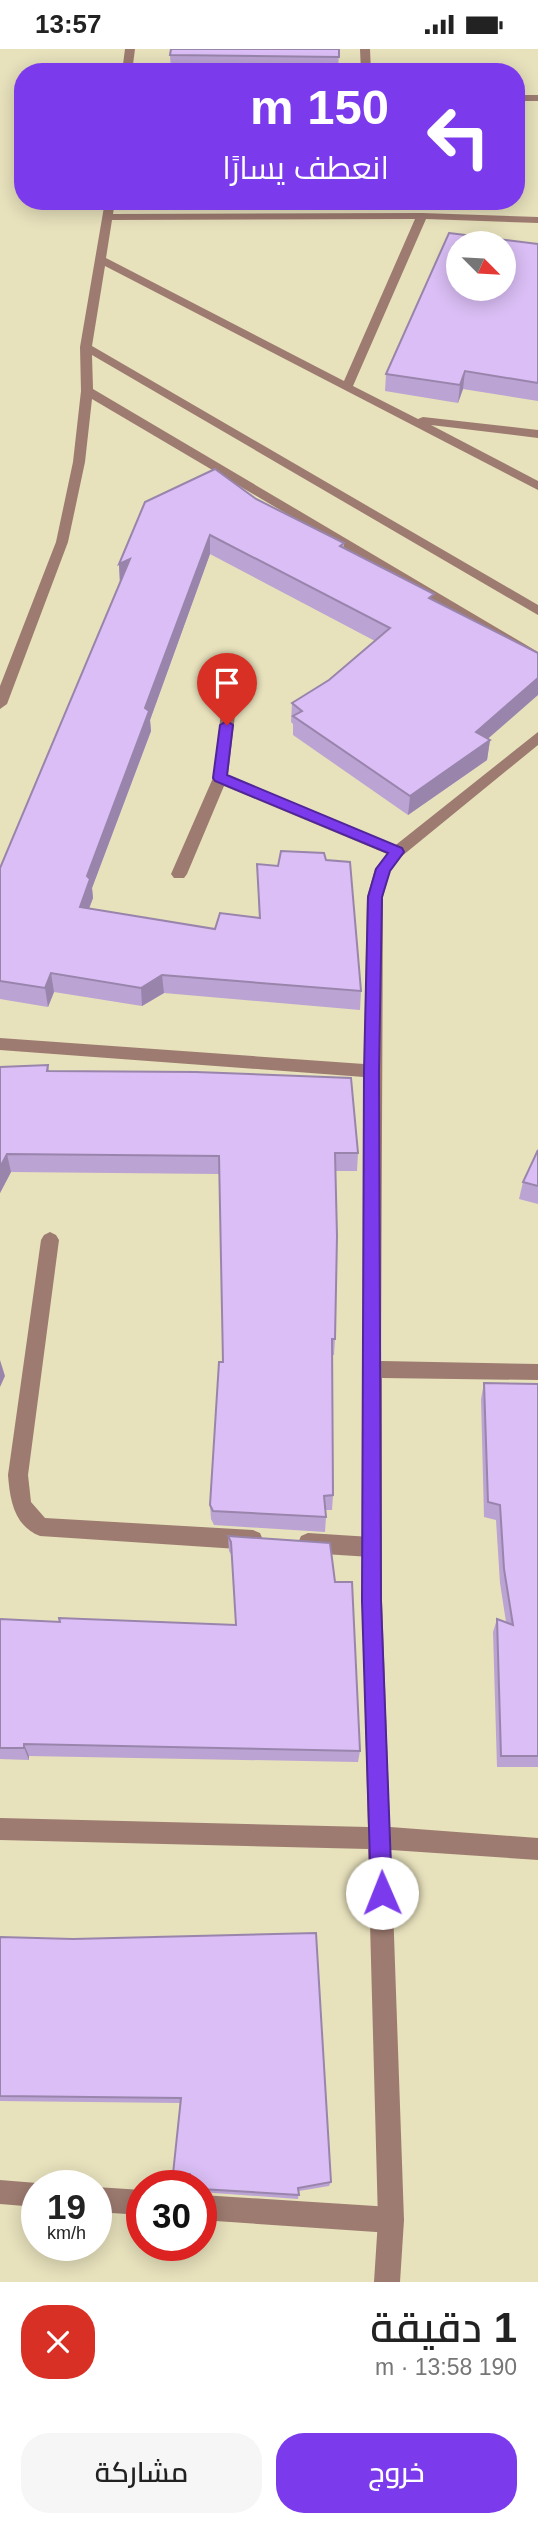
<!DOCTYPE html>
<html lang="ar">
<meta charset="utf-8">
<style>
body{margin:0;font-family:Helvetica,Cairo,sans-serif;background:#f6f6f6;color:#222;direction:rtl;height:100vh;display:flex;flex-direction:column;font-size:26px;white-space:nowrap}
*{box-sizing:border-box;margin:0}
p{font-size:23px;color:#767676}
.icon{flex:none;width:38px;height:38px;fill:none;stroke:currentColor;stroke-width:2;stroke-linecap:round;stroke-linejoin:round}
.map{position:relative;height:2233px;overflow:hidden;direction:ltr}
.drawer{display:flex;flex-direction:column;background:#fff;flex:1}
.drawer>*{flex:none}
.hud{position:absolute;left:14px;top:14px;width:511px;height:147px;border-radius:28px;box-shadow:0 4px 18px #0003;direction:rtl;background:#7c3aed;color:#fff;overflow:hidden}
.needle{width:46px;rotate:114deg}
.controls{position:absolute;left:446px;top:182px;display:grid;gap:14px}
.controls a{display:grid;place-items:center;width:70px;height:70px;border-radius:50%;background:#fff;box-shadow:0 4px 18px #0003;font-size:35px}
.speed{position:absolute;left:21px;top:2121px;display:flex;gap:14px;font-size:35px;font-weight:700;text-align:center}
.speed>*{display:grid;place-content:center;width:91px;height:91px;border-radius:50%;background:#fff;box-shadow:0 4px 18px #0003;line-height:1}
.speed small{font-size:18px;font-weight:400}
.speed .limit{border:10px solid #d22;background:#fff;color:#111}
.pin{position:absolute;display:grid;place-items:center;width:60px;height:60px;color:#fff;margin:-72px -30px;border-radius:50% 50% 50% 0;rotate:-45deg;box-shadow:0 0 7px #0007}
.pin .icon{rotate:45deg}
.me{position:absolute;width:77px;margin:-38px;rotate:359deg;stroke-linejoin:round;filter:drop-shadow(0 0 5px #0008)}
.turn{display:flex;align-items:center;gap:24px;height:147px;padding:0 21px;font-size:32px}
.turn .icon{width:91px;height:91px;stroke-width:2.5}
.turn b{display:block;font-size:49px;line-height:60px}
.round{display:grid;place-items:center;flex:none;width:74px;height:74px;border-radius:28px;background:#f6f6f6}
.headline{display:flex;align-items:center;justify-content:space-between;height:119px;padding:0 21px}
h1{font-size:42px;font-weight:600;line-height:52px}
.cta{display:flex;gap:14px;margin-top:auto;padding:14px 21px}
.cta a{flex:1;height:80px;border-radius:28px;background:#7c3aed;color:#fff;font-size:28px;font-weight:600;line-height:80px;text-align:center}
.cta a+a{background:#f6f6f6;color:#222}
.status{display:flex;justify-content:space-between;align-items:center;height:49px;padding:0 35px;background:#fff;direction:ltr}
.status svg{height:19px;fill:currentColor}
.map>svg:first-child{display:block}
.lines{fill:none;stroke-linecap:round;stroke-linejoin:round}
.service{fill:#9d7b70;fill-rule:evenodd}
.minor{fill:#9d7b70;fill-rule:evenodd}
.wall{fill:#bba3d3}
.shaded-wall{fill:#9985ac}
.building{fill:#dabef5;stroke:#9985ac;stroke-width:2;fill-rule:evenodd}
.route{fill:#7c3aed;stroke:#51269a;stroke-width:2}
</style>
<div class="status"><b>13:57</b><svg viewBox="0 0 49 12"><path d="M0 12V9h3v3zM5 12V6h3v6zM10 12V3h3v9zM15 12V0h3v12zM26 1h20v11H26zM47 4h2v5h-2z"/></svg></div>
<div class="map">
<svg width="538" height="2233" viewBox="0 0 538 2233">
<rect width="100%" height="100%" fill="#e7e1bc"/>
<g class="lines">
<path class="service" d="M233 618 240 623 228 726 402 799 405 803 402 807H392L224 737 187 825 184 829H174L171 825 213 729 226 623Z
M50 1183 56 1186 59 1191 28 1426 31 1453 45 1469 253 1481 260 1484 263 1491 260 1498 253 1501 40 1487C14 1477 10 1451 8 1426L41 1191 44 1186Z
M308 1484 371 1488 378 1491 381 1498 378 1505 371 1508 308 1504 301 1501 298 1494 301 1487Z
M0 2131 37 2134 45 2137H37V2158L0 2155Z
M96 2138 142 2141V2166L96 2163Z
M201 2146 391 2158 400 2162 404 2171 400 2180 391 2184 201 2171Z"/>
<path class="minor" d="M125 0H135L132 23H122Z
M360 0H370L371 23H361Z
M516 46H538V52H516Z
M105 152H115L113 165 422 164 538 168V174L426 170 353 337 418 370 423 368 538 381V389L431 376 538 432V441L105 217 92 297 538 556V566L92 306 93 340 538 603V613L92 350 85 413 68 493 7 655 0 660V637L56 493 73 413 81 342 80 298ZM415 170 344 332 106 209 112 171Z
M538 683V696L402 807 390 822 383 848 381 1312 538 1315V1331L382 1329V1552L390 1778 538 1789V1811L391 1801 404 2171 400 2233H374L378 2171 368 1800 0 1791V1769L368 1778 362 1552 364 1028 0 1001V989L364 1015 367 848 375 820 392 799Z"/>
</g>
<path class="wall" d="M339 0 338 23H171L170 6Z
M538 195V352L463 340 458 354 385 342 386 325Z
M256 450 344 494V499L434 551 488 690 490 691 487 711 408 766 293 686V675L291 673 292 654 329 631 375 592 210 505 150 671 151 682 92 839 93 849 89 860 215 880 259 869 257 815 361 942 360 961 164 944 142 957 54 943 48 958 0 950V819L120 533 119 515Z
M48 1016 49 1022 358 1104 357 1122H336L335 1290 334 1306H332L333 1446 332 1461H325L326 1468 325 1483 214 1476 211 1470 210 1456 223 1313 219 1125 11 1123 0 1144V1018Z
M538 1101V1155L519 1150 523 1133Z
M484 1334 538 1335V1718H497L493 1583 497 1570 506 1573 500 1534 496 1471 484 1468 481 1350Z
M228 1487 335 1533 360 1702 358 1713 29 1707V1711L0 1710V1570L60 1573 236 1576 232 1507 229 1502Z
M0 1888 331 2133 329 2137 299 2142 298 2150 201 2143V2137L190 2129H175L173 2125 180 2054 0 2052Z"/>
<path class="shaded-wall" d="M465 322 463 340 458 354 460 336Z
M210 486V505L150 671 151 682 92 839 93 849 82 877 80 858 87 827 145 659Z
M130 510 120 535 119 515Z
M538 629V646L475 701 490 691 487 711 408 766 410 747 476 683Z
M51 924 54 943 48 958 45 939Z
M162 926 164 944 142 957 141 939Z
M7 1105 11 1123 0 1144V1118Z
M0 1311 5 1327 0 1338Z
M24 1695 29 1707V1711L24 1699Z"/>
<path class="building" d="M171 0H339V8L170 6Z
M449 184 538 195V334L465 322 460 336 386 325ZM458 194H504V240H458Z
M215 420 256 450 344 494 340 497 434 545 429 549 538 604V629L476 683 490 691 410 747 293 667 302 662 292 654 329 631 390 579 210 486 145 659 149 662 87 827 90 830 80 858 215 880 220 864 260 869 257 815 278 817 281 802 324 804 326 811 350 813 361 942 162 926 141 939 51 924 45 939 0 932V819L130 510 119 515 145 453Z
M48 1016 47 1022 196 1023 351 1029 358 1104H335L337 1187 335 1290H332L333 1446 324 1447 326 1468 213 1462 210 1456 219 1313H223L219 1107 7 1105 0 1118V1018Z
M538 1101V1137L523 1133Z
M484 1334 538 1335V1707H501L497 1570 513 1576 504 1520 500 1456 488 1453Z
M228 1487 330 1494 335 1533H352L360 1702 24 1695V1699H0V1570L60 1573 59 1569 236 1576 231 1493Z
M316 1884 331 2133 298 2139 299 2146 201 2140V2137H192L190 2125H173L181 2049 0 2047V1888L73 1890Z"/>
<path class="route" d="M227 672 233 676 227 726 402 799 404 803 390 822 382 848 379 1022 381 1552 392 1844 389 1852 382 1855 374 1852 371 1844 362 1552 364 1022 368 848 376 820 388 804 215 732 213 729 220 676Z"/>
</svg>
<div class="controls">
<a><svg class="needle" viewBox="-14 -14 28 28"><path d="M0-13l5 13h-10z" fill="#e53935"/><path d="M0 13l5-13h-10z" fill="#767676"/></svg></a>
</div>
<div class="speed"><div>19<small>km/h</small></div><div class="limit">30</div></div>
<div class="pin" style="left:227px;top:676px;background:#d93025"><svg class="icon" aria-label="arrive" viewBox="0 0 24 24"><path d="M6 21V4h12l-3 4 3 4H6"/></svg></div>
<svg class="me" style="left:382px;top:1844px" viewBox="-20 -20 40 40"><circle r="19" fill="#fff"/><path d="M0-13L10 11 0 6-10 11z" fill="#7c3aed"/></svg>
<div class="hud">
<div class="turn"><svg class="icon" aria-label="left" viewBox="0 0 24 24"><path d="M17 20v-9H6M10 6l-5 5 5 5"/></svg><div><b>150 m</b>انعطف يسارًا</div></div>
</div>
</div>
<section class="drawer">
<div class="headline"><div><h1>1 دقيقة</h1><p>190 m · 13:58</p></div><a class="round" style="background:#d93025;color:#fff"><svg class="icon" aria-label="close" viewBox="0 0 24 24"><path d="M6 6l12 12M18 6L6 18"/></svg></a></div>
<div class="cta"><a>خروج</a><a>مشاركة</a></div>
</section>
